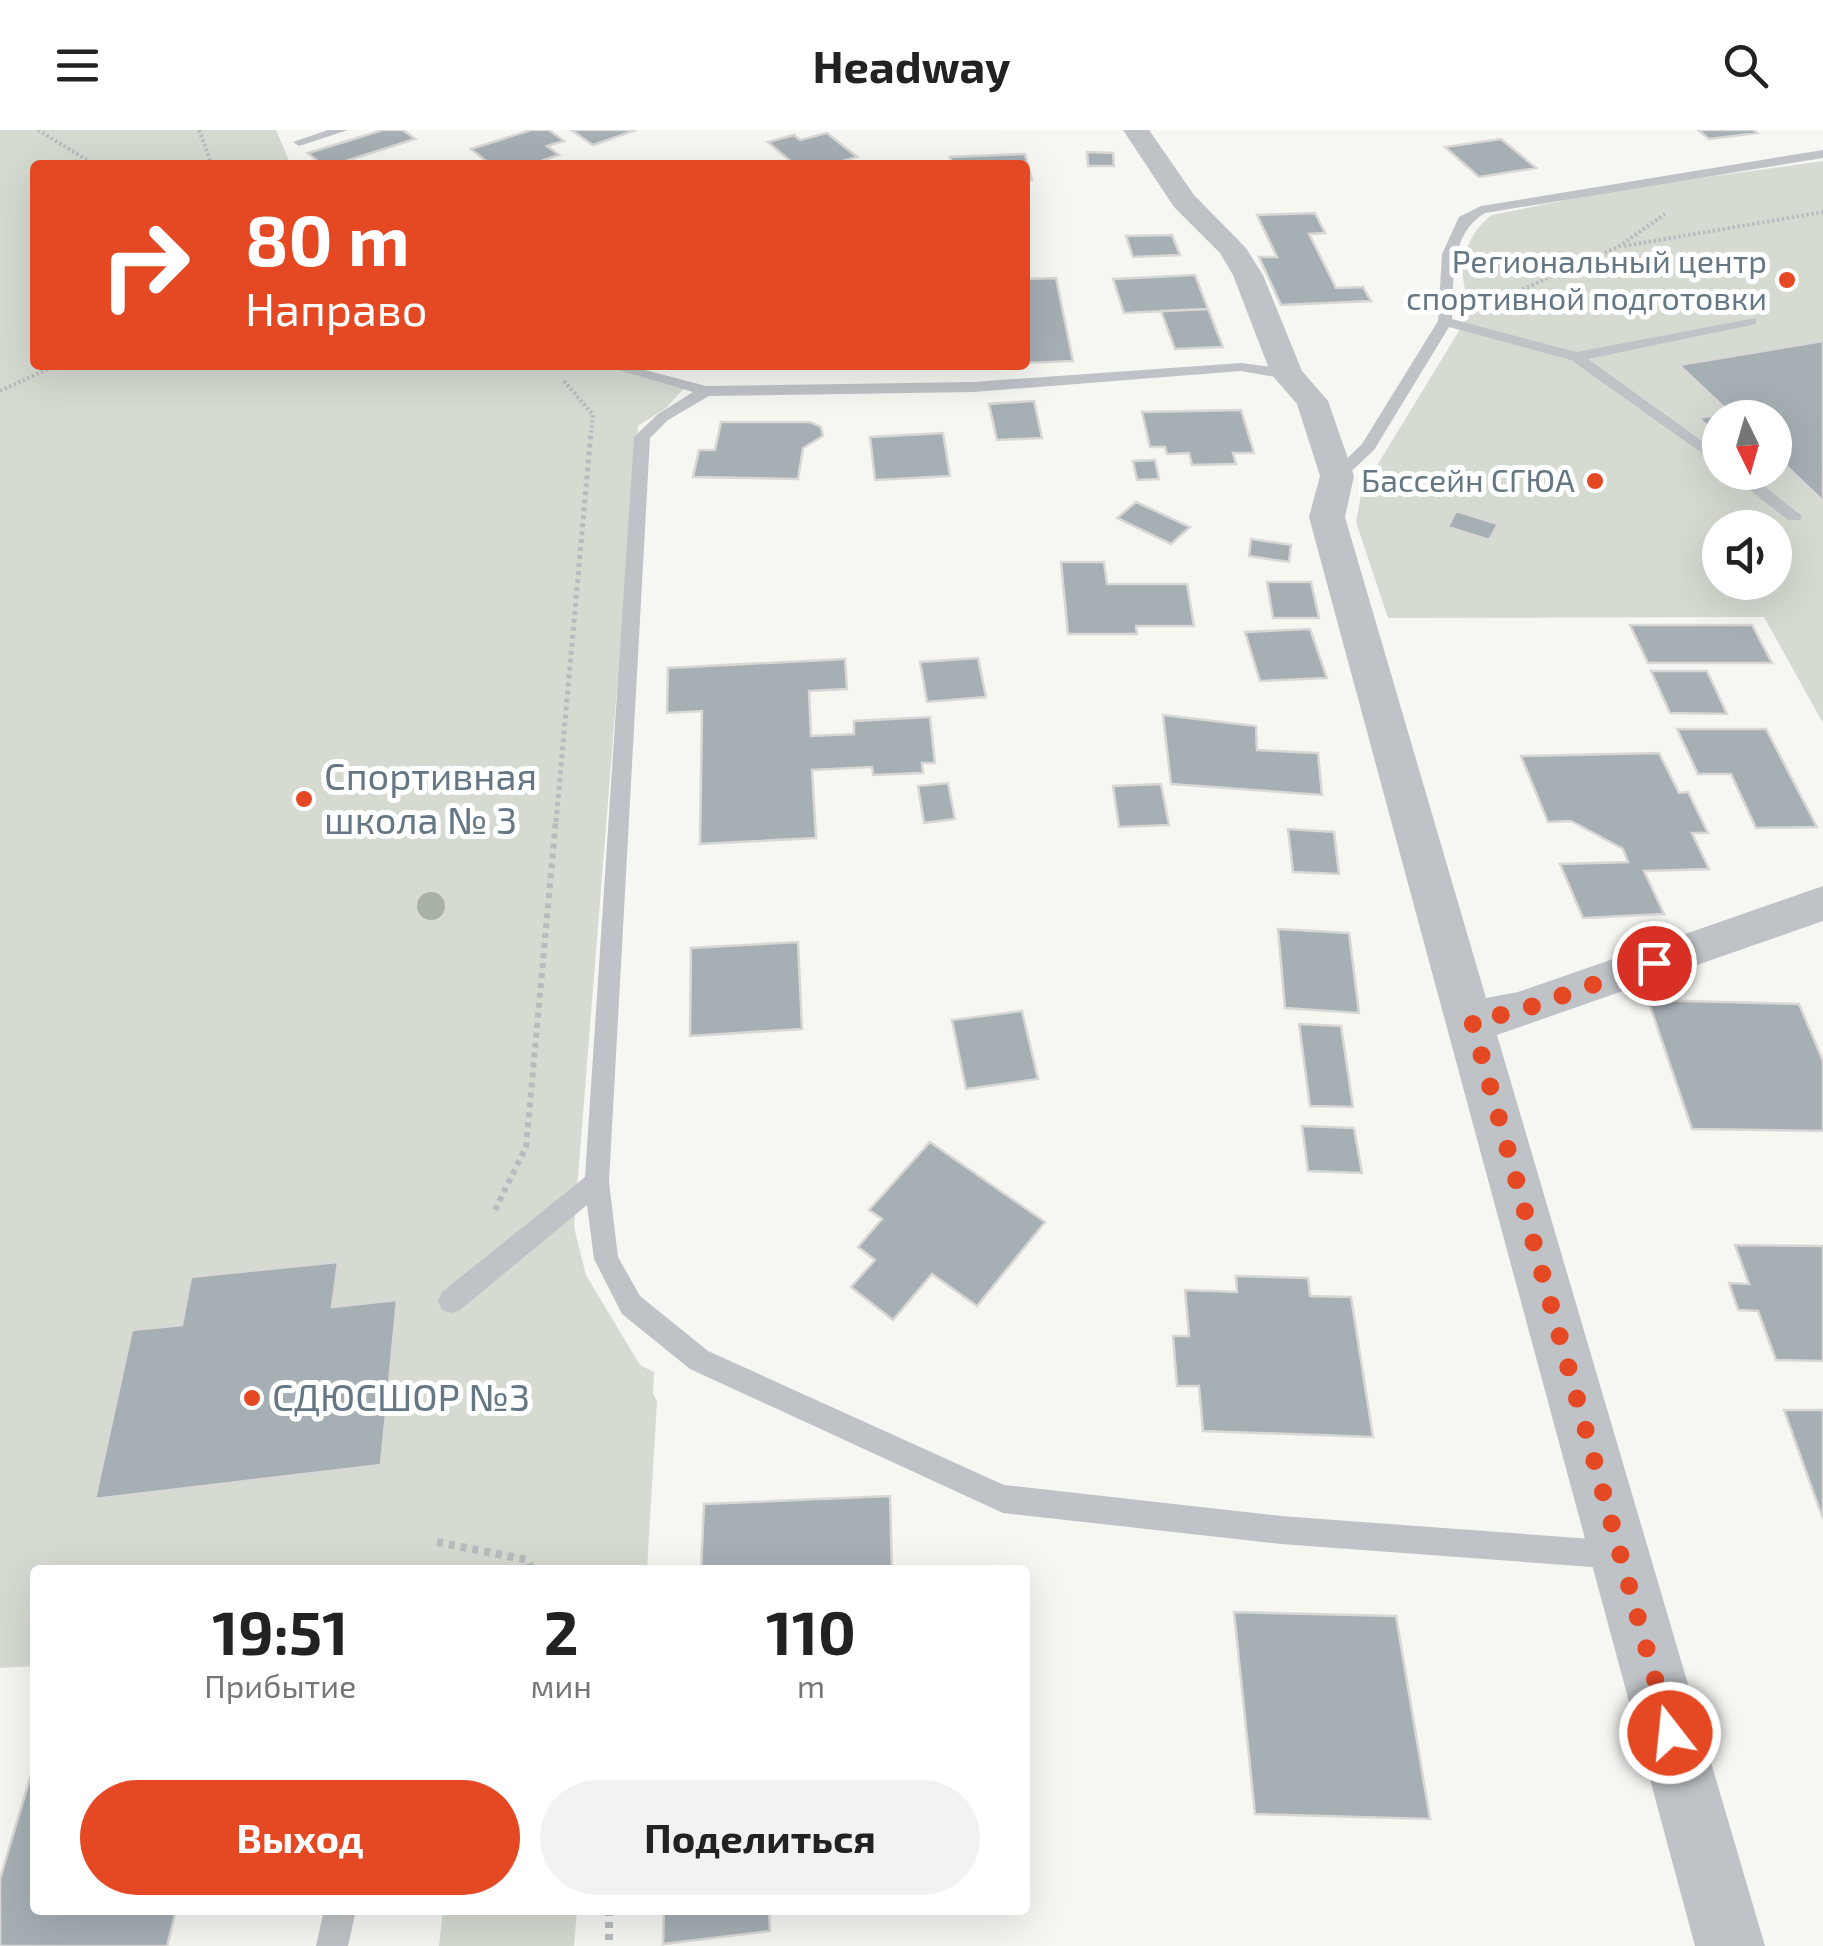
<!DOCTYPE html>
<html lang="ru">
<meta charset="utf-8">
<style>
body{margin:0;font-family:"Exo 2",sans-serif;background:#f2f2f2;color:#222;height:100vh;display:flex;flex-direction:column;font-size:38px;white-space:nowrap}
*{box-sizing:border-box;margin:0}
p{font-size:32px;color:#767676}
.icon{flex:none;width:55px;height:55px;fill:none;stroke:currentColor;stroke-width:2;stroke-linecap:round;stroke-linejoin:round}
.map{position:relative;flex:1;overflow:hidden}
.details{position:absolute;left:30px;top:1435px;width:1000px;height:350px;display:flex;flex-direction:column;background:#fff;border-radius:10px;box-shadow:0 10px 40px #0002}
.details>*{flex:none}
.guide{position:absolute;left:30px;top:30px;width:1000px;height:210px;border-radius:10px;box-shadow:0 10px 40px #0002;background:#e54924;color:#fff;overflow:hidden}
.needle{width:65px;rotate:175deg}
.fabs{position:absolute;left:1702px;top:270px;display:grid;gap:20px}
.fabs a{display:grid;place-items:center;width:90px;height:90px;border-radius:50%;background:#fff;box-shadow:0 10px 40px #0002;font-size:50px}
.pin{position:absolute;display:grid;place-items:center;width:85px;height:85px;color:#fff;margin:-42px;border:5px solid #fff;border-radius:50%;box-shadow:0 2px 10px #0007}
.me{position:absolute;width:110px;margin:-55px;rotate:344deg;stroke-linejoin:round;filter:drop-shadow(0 0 8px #0008)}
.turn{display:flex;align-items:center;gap:35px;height:210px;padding:0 50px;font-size:45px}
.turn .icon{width:130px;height:130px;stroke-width:2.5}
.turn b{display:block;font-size:70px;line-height:85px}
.eta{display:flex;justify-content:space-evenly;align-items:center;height:170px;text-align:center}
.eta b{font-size:60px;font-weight:700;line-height:70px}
.primary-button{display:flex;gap:20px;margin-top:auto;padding:20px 50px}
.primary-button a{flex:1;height:115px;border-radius:60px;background:#e54924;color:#fff;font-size:40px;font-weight:700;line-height:115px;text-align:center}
.primary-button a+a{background:#f2f2f2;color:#222}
header{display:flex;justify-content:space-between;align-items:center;height:130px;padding:0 50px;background:#fff;font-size:45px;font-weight:700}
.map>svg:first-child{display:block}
.green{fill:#d6dbd2;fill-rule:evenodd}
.building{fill:#a6afb4;stroke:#d8d7d5;stroke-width:2.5}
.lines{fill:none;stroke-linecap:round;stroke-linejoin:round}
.path-far3{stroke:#b9bcbe;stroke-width:4;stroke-dasharray:2.5 2.5;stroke-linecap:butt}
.path-far2{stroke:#b9bcbe;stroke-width:5;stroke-dasharray:4 4;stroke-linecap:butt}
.path-far1{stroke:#b9bcbe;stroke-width:6;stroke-dasharray:5 5;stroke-linecap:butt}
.path{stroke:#b9bcbe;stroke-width:8;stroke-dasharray:6 6;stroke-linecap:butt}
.service{fill:#bfc3c7;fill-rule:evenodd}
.minor{fill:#bfc3c7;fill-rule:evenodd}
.tree{fill:#a8b2a4}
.route{stroke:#e54924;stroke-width:18;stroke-dasharray:0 32.4}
.poi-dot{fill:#e54924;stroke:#fff;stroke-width:4}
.labels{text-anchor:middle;stroke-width:10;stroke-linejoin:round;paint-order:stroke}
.far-poi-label{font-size:32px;fill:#657784;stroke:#fff;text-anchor:end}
.poi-label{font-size:38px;fill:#657784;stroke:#fff;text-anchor:start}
</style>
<header><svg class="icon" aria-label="menu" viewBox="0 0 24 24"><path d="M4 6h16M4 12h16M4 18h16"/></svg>Headway<svg class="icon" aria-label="search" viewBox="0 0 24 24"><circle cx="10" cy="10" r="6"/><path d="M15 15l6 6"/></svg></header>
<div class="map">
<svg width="1823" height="1816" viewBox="0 0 1823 1816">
<rect width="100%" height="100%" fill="#f6f6f3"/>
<path class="green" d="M0 0H276L291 35H35V235H606L614 239 651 242 688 254 666 278 638 296 574 1097 586 1145 640 1235 654 1242 653 1264 657 1271 647 1440H35V1536L0 1538Z
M1823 31V593L1764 487 1388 488 1356 392 1362 360 1473 178C1454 148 1463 105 1492 85L1622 59ZM1720 288H1775V342H1720ZM1720 398H1775V452H1720Z
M443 1780H577L574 1816H439Z"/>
<path class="building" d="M383 0H403L415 9 333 35H322L308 23Z
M531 0H549L564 11 547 16 559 25 541 31 546 35H491L471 19Z
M571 0H636L593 15Z
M1698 0H1753L1757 3 1709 9Z
M827 3 857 27 828 35H795L768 12 794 5 800 10Z
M1501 9 1536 38 1479 47 1445 17Z
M1087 22 1113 23 1114 36H1088Z
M1025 24 1032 50H1025V35H952L950 27Z
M1315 83 1325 103 1309 104 1336 158 1363 157 1371 171 1281 175 1259 127H1277L1257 85Z
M1172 105 1180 125 1133 127 1126 106Z
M1195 145 1208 179 1124 183 1113 149Z
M1056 148 1073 231 1025 233V149Z
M1208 179 1223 217 1175 219 1161 181Z
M1823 211V371L1775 325V288H1720V298L1710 299 1699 288 1730 283 1679 235Z
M1034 271 1042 308 997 310 989 274Z
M1241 280 1254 323H1233L1236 334 1192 335 1189 323 1167 324 1165 317H1150L1142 282Z
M721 292H810L821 297 823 306 803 318 798 349 693 347 699 320H715Z
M943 303 950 346 875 350 870 307Z
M1155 330 1159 349 1137 350 1133 331Z
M1136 372 1190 397 1171 414 1117 388Z
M1456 381 1498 394 1489 410 1448 397Z
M1251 409 1291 415 1289 432 1249 426Z
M1061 432H1104L1107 454H1187L1194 496H1136L1137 504H1068Z
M1267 452H1311L1319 488H1273Z
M1630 495H1752L1772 533H1648Z
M1310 499 1327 548 1260 551 1245 502Z
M978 528 986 567 927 572 920 532Z
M845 529 847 559 809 561 811 606 854 604V591L930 587 935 633H922L923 643 873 645 872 637 812 640 816 708 700 714 702 581 667 583 668 538Z
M1651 541H1707L1727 584 1670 583Z
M1163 585 1256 596 1257 620 1318 623 1322 665 1171 654Z
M1677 599H1766L1817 697 1756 698 1731 644H1698Z
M1659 623 1679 663 1688 662 1708 703H1692L1709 739 1644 741 1664 784 1583 788 1560 734 1628 732 1623 719 1571 691 1548 692 1521 626Z
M948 653 955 689 924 693 918 656Z
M1161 654 1169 695 1119 697 1113 656Z
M1288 699 1334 702 1339 744 1293 742Z
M1278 799 1349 803 1359 883 1285 878Z
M798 812 802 899 690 906 691 818Z
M1648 870 1799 874 1823 931V1001L1692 999Z
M1022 881 1038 949 966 959 952 890Z
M1299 894 1341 896 1353 977 1310 976Z
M1302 996 1354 998 1362 1043 1308 1041Z
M930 1012 1045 1092 977 1176 932 1144 893 1190 851 1157 875 1130 858 1117 882 1089 869 1080Z
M1735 1115 1823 1116V1231L1776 1230 1758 1181 1738 1180 1729 1153 1749 1154Z
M338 1132 332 1177 397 1170 381 1335 95 1369 132 1200 182 1195 191 1147Z
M1236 1146 1308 1148 1310 1166 1351 1167 1373 1307 1203 1301 1199 1256H1177L1173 1206H1189L1185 1160 1237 1162Z
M1784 1280H1823V1389Z
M890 1366 892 1440H701L704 1374Z
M1234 1482 1396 1486 1430 1689 1255 1684Z
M33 1638 35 1780H176L167 1816H0V1749Z
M664 1780H769L770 1801 663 1814Z"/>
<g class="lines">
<path class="path-far3" d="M38 0 95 35
M199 0 212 35
M1624 116 1823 82
M1504 175 1512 164 1618 117 1665 84
M564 251 593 285 591 305
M0 261 57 235"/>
<path class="path-far2" d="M556 692 591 302"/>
<path class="path-far1" d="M495 1080 526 1017 556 689"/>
<path class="path" d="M437 1412 528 1430 532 1440
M609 1780V1816"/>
<path class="service" d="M328 0H348L299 16 293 12Z
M1823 20V28L1485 83C1449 104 1454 151 1452 189L1576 222 1756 188V194L1751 195 1588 229 1720 324V336L1571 230 1449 197 1374 320 1343 349 1329 346 1362 314 1438 191 1442 124 1459 87 1481 76Z
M1241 233 1287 239 1295 244 1287 249 1241 241 973 262 709 266 668 290 650 308 609 1052 618 1127 640 1166 708 1221 1004 1355 1281 1386 1619 1411 1629 1415 1633 1425 1629 1435 1619 1439 1281 1414 1003 1383 690 1239 622 1184 594 1129 587 1075 460 1180 451 1183 442 1180 438 1171 442 1162 585 1047 634 307 658 284 693 262 602 235H626L706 256 973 252Z
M1727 342H1746L1802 386 1800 390H1788Z
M324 1780H356L348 1816H316Z"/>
<path class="minor" d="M1123 0H1149L1194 65 1246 118 1263 145 1302 241 1328 271 1354 346 1345 387 1486 868 1518 862 1823 756V791L1497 905 1765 1816H1695L1309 387 1320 346 1297 274 1271 244 1233 145 1220 123 1174 77Z"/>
</g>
<circle class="tree" cx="431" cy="776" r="14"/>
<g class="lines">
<path class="route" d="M1654 833 1519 881 1472 891 1670 1603"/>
</g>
<g class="poi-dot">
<circle cx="1787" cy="150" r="10"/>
<circle cx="1595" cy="351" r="10"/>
<circle cx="304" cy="669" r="10"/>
<circle cx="252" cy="1268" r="10"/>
</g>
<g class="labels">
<g class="far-poi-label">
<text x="1767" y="143">Региональный центр<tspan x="1767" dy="37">спортивной подготовки</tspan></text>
<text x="1575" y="362">Бассейн СГЮА</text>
</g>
<g class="poi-label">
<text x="324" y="660">Спортивная<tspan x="324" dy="44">школа № 3</tspan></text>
<text x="272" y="1281">СДЮСШОР №3</text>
</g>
</g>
</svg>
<div class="fabs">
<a><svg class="needle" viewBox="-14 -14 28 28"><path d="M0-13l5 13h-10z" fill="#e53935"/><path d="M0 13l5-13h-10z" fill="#767676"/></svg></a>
<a><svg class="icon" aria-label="sound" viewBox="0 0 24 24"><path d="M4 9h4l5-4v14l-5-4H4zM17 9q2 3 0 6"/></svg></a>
</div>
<div class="pin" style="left:1654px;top:833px;background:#d93025"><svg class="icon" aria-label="arrive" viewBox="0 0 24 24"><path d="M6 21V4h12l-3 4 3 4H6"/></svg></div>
<svg class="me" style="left:1670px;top:1603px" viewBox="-20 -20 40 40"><circle r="17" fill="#e54924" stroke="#fff" stroke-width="3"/><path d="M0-11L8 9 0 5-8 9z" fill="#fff"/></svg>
<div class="guide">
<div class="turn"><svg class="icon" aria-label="right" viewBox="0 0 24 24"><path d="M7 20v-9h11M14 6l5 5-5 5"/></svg><div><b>80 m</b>Направо</div></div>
</div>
<section class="details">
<div class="eta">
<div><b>19:51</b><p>Прибытие</p></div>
<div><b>2</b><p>мин</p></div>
<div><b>110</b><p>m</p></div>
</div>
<div class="primary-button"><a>Выход</a><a>Поделиться</a></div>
</section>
</div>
